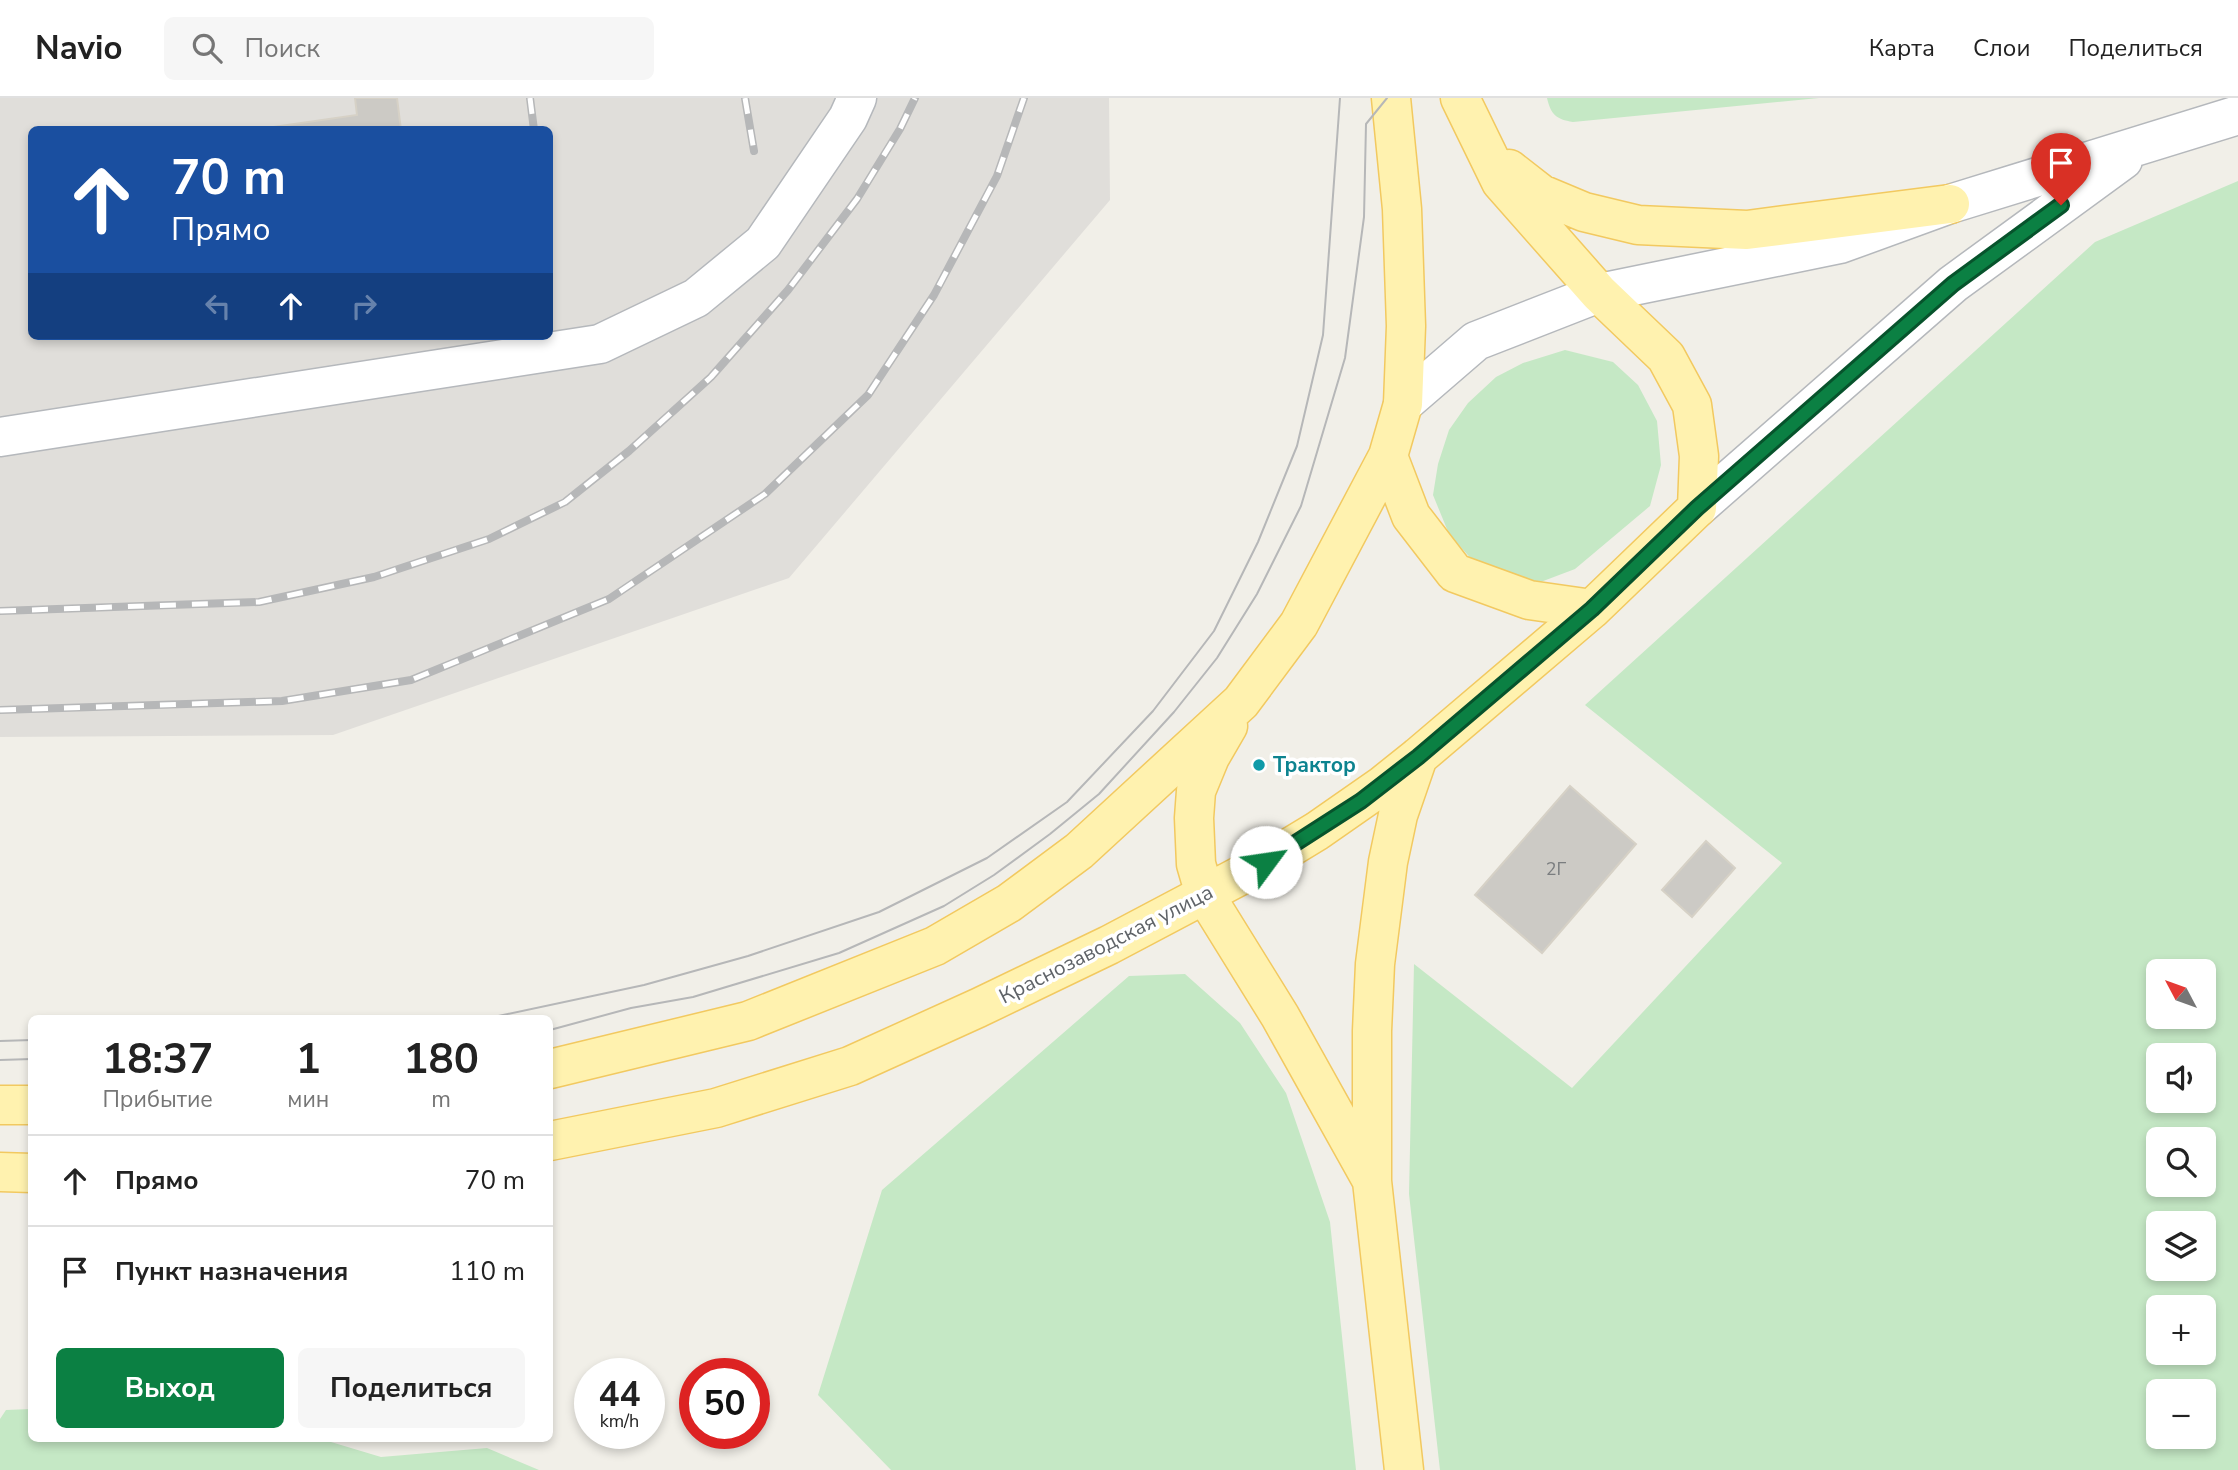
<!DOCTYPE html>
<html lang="ru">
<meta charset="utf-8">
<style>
body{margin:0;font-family:"Nunito Sans",sans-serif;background:#f6f6f6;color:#222;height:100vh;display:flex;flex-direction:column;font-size:26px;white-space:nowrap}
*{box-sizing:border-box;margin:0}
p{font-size:23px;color:#767676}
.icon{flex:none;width:38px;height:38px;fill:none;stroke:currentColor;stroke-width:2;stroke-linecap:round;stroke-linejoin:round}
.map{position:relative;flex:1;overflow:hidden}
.drawer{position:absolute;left:28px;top:917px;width:525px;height:427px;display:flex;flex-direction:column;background:#fff;border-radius:10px;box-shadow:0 4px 10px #0003}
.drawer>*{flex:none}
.hud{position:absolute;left:28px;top:28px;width:525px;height:214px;border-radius:10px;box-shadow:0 4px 10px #0003;background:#1a4fa0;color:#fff;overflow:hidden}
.needle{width:46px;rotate:311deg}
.fabs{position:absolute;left:2146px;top:861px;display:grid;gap:14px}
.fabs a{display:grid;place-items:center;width:70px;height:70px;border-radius:10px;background:#fff;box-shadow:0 4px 10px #0003;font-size:35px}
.speed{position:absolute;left:574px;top:1260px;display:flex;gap:14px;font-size:35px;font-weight:700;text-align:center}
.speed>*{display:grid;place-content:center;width:91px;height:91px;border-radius:50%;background:#fff;box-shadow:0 4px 10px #0003;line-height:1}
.speed small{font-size:18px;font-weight:400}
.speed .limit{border:10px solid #d22;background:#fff;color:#111}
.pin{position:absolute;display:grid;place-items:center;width:60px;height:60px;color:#fff;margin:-72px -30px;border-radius:50% 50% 50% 0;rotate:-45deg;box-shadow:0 0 7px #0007}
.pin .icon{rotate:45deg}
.me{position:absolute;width:77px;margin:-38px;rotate:59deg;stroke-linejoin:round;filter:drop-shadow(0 0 5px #0008)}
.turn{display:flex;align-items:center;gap:24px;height:147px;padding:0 28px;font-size:32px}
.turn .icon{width:91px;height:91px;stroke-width:2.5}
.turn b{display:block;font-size:49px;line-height:60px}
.lanes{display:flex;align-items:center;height:66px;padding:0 28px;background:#0003;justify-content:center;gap:35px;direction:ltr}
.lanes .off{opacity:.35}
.eta{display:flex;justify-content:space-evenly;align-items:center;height:119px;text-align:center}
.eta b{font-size:42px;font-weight:700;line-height:49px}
.action{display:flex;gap:14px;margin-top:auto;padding:14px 28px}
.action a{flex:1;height:80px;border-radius:10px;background:#0b8043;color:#fff;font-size:28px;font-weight:700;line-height:80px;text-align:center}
.action a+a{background:#f6f6f6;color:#222}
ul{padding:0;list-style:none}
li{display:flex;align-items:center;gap:21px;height:91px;padding:0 28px;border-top:2px solid #e0e0e0}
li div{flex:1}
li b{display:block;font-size:26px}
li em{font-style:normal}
header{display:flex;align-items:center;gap:42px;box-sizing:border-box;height:98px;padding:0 35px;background:#fff;border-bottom:2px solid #e0e0e0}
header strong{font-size:33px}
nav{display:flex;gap:38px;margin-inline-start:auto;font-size:24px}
.search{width:490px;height:63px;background:#f6f6f6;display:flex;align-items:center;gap:18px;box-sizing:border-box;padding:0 24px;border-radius:10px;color:#767676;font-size:26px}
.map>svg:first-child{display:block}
.industrial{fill:#e0deda;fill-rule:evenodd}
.green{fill:#c5e8c5;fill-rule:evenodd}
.building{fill:#cccac5;stroke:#d6d1c6;stroke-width:2}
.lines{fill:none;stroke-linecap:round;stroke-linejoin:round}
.minor-casing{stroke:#b5b8bc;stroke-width:41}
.major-casing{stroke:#f2c960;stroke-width:41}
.minor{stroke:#fff;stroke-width:38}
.major{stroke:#fff2af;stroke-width:38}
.tram{stroke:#b6b7b8;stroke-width:2}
.rail-casing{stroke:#b6b7b8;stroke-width:8}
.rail{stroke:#fff;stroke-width:5;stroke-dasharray:16;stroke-linecap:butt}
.route-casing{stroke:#07532c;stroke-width:18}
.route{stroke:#0b8043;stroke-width:12}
.culture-dot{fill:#0f9aa8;stroke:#fff;stroke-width:2.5}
.labels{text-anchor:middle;stroke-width:7;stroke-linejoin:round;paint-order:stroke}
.number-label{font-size:18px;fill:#7a7d7f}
.culture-label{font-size:21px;font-weight:bold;fill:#0d838f;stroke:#fff;text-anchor:start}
.street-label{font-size:21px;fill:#5f6368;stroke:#fff}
</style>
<header>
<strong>Navio</strong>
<div class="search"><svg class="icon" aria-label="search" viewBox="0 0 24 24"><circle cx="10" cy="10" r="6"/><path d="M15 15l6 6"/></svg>Поиск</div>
<nav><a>Карта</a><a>Слои</a><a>Поделиться</a></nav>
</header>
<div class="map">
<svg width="2238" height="1372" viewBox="0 0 2238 1372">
<rect width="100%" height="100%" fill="#f1efe8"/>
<path class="industrial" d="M0 0H1109L1110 102 789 480 333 637 0 639ZM32 32H550V238H32Z"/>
<path class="green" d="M1547 0H1819L1573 24C1556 21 1551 17 1547 0Z
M2238 83V1372H1440L1409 1096 1414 866 1572 990 1782 765 1585 607 2095 144ZM2158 873H2203V919H2158ZM2158 957H2203V1003H2158ZM2158 1041H2203V1087H2158ZM2158 1125H2203V1171H2158ZM2158 1209H2203V1255H2158ZM2158 1293H2203V1339H2158Z
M1565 252 1613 264 1638 287 1657 323 1661 367 1650 408 1575 471 1538 485 1475 465 1449 436 1433 397 1438 366 1449 332 1468 305 1496 279 1523 265Z
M1185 876 1240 925 1286 995 1330 1124 1356 1372H891L818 1297 882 1092 1129 878Z
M31 1311 32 1340 321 1341 381 1359 487 1350 539 1372H0V1321L6 1312Z"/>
<path class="building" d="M355 0H397L401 32H252L357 17Z
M1570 688 1636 746 1542 855 1475 797Z
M1706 743 1735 770 1692 819 1662 792Z"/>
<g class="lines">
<defs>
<path id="minor" d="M1403 306 1476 243 1599 195 1840 146 1950 106 2238 17
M0 339 600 246 696 200 763 145 848 20 857 0
M1697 410 1953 186 2123 62"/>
<path id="major" d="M1509 71 1541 96 1584 114 1638 127 1747 132 1950 106
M1388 358 1411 418 1455 475 1529 502 1592 511
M1228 628 1210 659 1196 693 1194 720 1196 766 1205 797 1280 918 1371 1081
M550 971 748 923 935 848 1009 805 1079 753 1241 604 1299 526 1388 358 1403 306 1406 228 1402 111 1391 0
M0 1007H32
M550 1043 716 1010 850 968 978 910 1109 847 1266 764 1317 733 1383 687 1418 659 1592 511 1697 410 1699 358 1692 307 1666 259 1599 195 1501 84 1460 0
M0 1074 32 1075
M1404 1372 1372 1083V933L1375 866 1388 764 1398 717 1418 659"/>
</defs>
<use href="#minor" class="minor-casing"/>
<use href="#major" class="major-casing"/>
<use href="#minor" class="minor"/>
<use href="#major" class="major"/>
<path class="tram" d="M489 920 644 887 748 858 879 814 987 760 1067 704 1153 613 1214 533 1258 444 1297 348 1323 237 1340 0
M550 932 631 910 693 899 839 855 944 808 994 777 1050 736 1099 696 1174 614 1217 560 1257 496 1301 408 1345 260 1364 119 1366 26 1387 0
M0 943 32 942
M0 962 32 961"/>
<defs>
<path id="rail" d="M530 0 534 32
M745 0 754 53
M0 513 259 504 374 479 489 441 565 404 629 353 711 279 788 192 857 101 900 31 915 0
M0 612 282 603 411 582 609 501 765 396 868 297 934 197 997 78 1024 0"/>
</defs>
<use href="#rail" class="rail-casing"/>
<use href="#rail" class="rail"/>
</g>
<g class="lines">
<defs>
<path id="route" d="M1266 764 1361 703 1418 659 1592 511 1697 410 1953 186 2061 107"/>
</defs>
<use href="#route" class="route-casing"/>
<use href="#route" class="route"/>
</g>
<circle class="culture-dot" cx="1259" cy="667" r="7"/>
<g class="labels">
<g class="number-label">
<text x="1556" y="777">2Г</text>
</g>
<g class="culture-label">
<text x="1273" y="674">Трактор</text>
</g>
<g class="street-label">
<text transform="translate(1106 846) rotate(-27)" y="7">Краснозаводская улица</text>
</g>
</g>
</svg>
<div class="fabs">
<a><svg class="needle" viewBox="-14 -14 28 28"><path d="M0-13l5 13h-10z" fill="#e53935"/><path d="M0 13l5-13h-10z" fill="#767676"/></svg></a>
<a><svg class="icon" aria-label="sound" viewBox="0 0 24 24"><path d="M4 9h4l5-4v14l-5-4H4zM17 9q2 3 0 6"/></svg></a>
<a><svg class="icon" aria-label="search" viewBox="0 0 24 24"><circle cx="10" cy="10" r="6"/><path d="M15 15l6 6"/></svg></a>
<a><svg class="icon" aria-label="layers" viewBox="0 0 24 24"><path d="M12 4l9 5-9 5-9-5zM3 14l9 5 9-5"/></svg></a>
<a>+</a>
<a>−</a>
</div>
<div class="speed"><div>44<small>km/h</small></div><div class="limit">50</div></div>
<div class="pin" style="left:2061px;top:107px;background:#d93025"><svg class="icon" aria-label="arrive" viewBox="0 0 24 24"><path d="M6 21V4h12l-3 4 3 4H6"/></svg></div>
<svg class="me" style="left:1266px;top:764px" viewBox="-20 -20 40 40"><circle r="19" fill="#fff"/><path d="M0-13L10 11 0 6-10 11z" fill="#0b8043"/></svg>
<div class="hud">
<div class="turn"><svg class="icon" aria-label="ahead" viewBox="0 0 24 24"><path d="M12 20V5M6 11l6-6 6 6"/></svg><div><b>70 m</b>Прямо</div></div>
<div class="lanes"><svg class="icon off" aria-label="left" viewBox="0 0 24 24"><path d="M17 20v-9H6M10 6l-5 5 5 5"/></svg><svg class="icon" aria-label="ahead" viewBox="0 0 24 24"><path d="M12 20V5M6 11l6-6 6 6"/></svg><svg class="icon off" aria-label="right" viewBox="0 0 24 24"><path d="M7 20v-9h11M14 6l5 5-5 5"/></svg></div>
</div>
<section class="drawer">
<div class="eta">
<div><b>18:37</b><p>Прибытие</p></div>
<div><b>1</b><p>мин</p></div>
<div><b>180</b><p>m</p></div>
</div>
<ul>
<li><svg class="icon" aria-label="ahead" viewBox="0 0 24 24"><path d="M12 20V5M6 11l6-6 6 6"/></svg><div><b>Прямо</b></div><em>70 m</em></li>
<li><svg class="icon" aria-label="arrive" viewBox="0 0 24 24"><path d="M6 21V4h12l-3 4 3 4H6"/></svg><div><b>Пункт назначения</b></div><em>110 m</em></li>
</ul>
<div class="action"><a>Выход</a><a>Поделиться</a></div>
</section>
</div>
